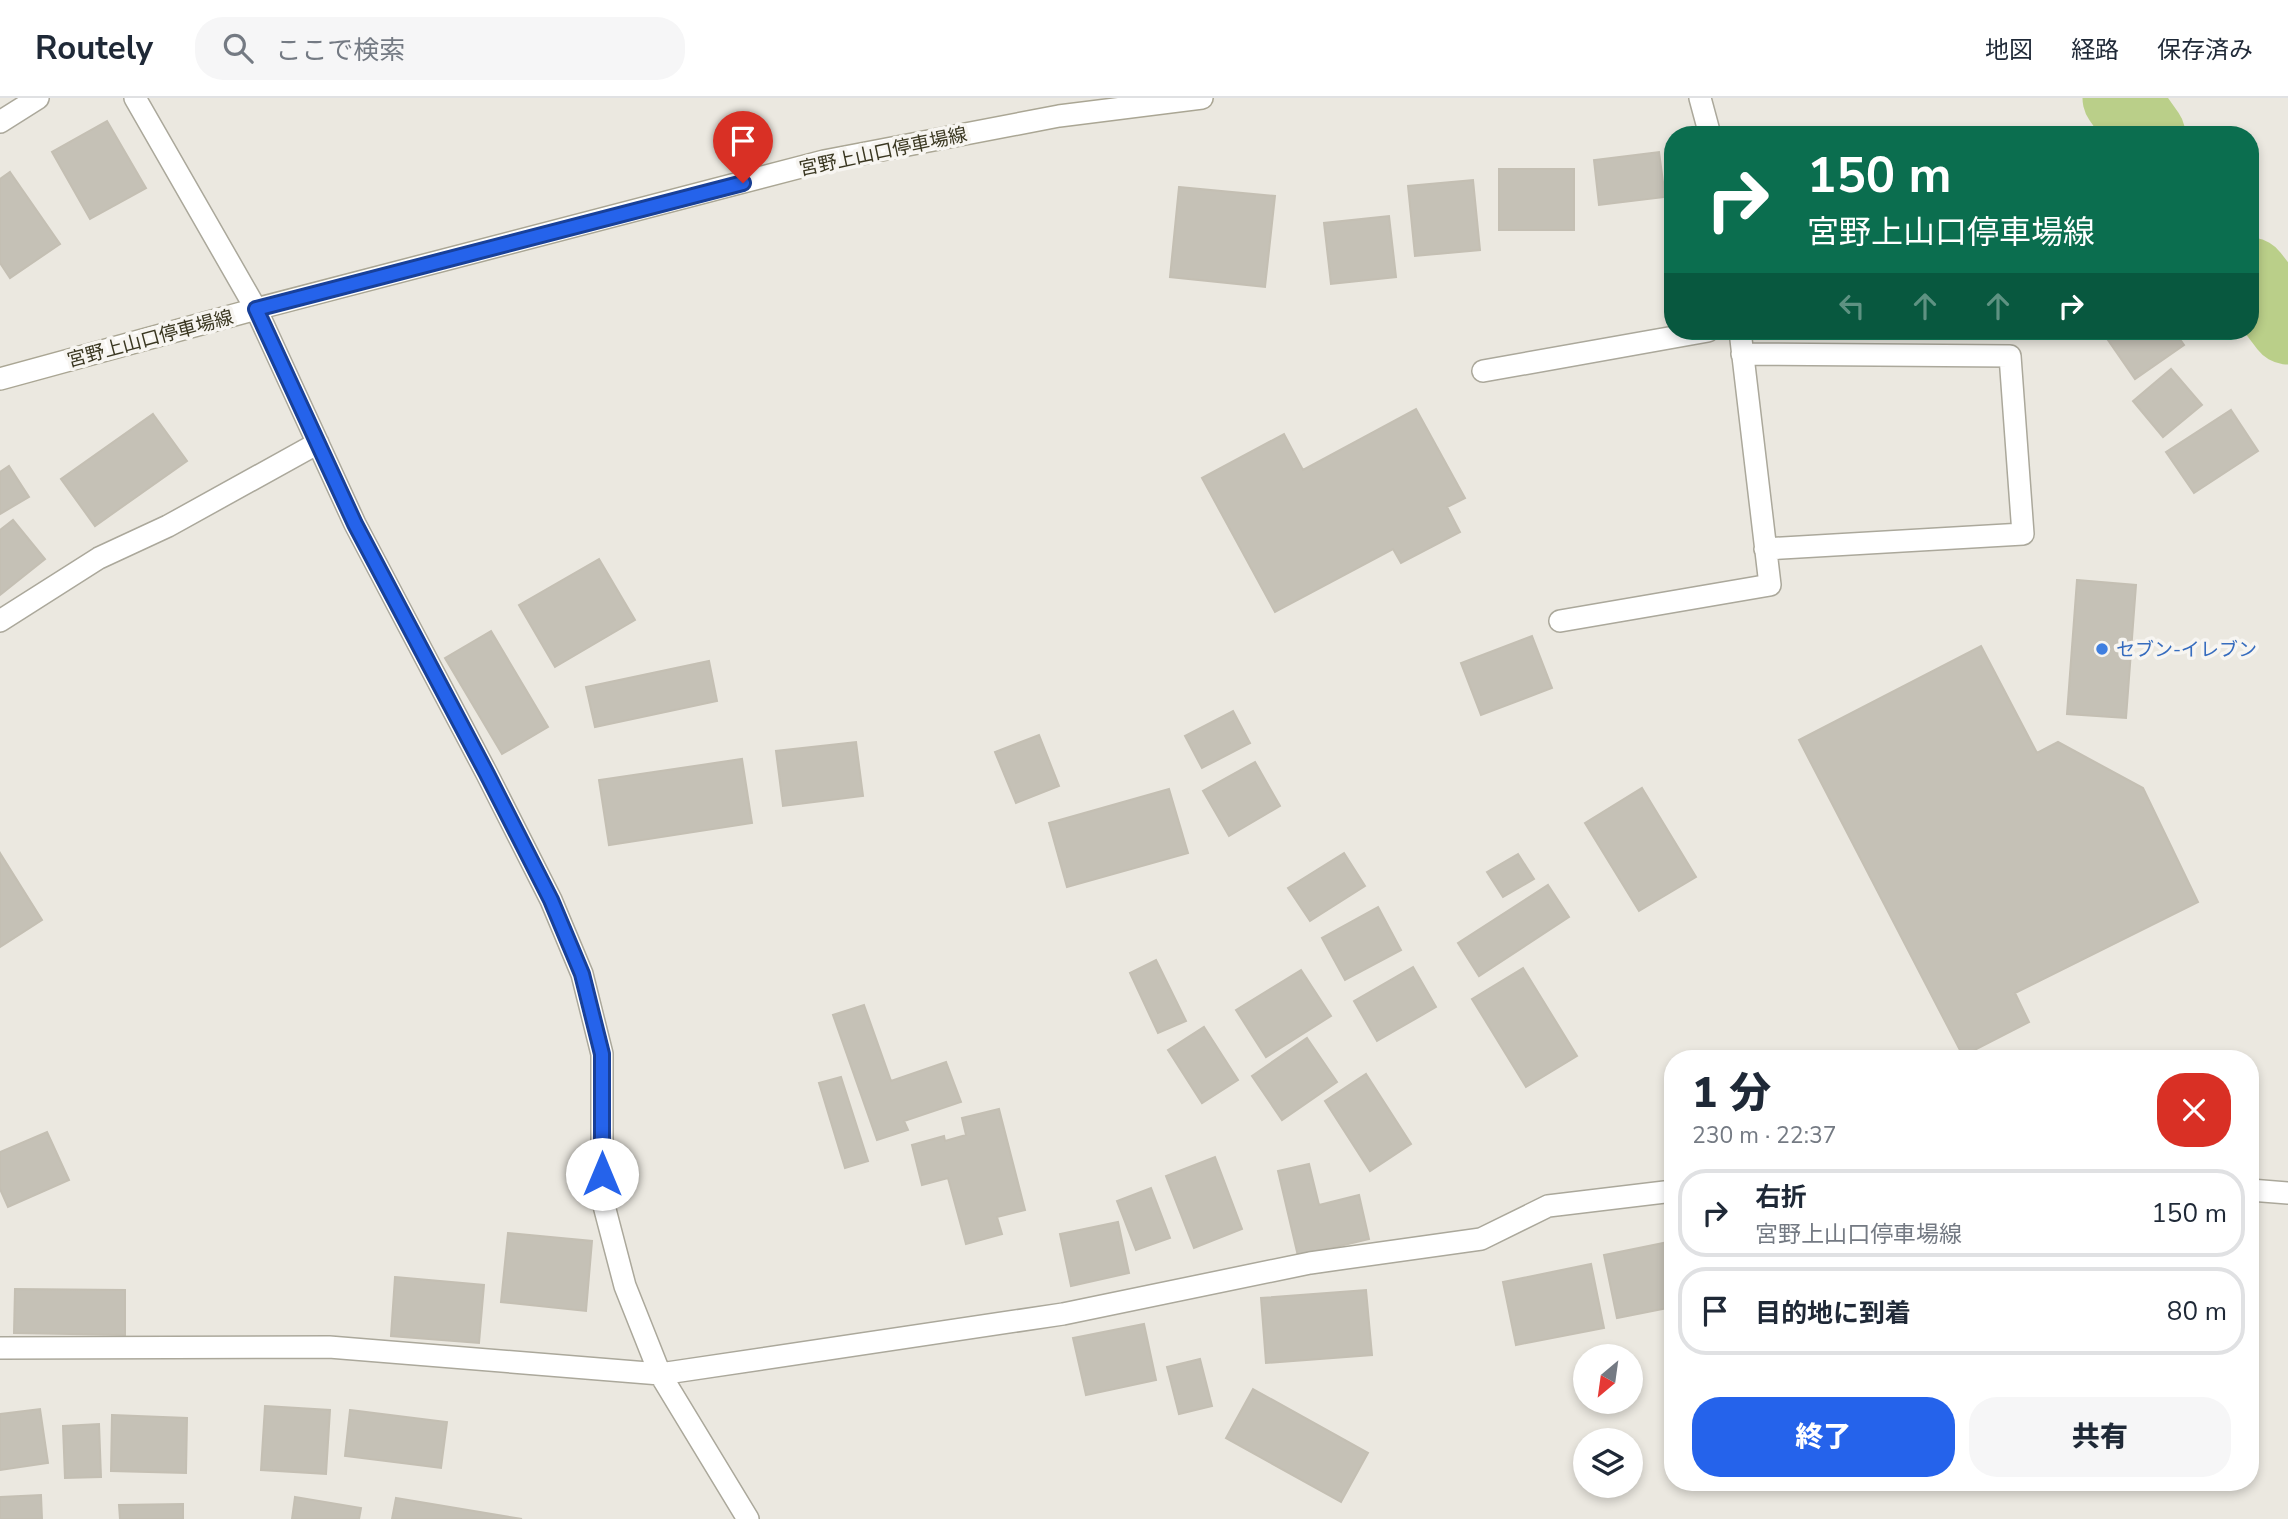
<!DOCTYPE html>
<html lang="ja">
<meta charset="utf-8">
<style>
body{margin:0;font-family:"Nunito Sans","Noto Sans JP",sans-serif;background:#f6f6f7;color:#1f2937;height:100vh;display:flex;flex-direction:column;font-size:26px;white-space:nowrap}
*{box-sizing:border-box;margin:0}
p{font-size:23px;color:#747a83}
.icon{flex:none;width:38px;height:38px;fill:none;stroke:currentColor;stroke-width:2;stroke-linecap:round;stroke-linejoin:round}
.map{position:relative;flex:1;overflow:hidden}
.sheet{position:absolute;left:1664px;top:952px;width:595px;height:441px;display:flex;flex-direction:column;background:#fff;border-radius:28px;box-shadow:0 4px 10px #0003}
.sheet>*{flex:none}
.hud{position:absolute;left:1664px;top:28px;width:595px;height:214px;border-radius:28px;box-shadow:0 4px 10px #0003;background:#0b6e4f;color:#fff;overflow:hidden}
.needle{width:46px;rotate:209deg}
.fabs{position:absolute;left:1573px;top:1246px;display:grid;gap:14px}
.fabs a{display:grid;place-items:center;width:70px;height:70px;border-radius:50%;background:#fff;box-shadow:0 4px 10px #0003;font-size:35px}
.pin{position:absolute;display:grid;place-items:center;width:60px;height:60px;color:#fff;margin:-72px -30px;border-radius:50% 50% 50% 0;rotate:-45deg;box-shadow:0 0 7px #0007}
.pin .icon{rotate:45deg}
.me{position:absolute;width:77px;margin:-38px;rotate:0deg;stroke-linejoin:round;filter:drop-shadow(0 0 5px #0008)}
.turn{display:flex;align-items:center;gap:24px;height:147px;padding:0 28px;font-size:32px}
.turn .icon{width:91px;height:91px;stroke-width:2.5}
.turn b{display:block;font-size:49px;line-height:60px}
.lanes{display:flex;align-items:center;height:66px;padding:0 28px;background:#0003;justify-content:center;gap:35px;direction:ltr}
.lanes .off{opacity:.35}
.round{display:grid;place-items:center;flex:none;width:74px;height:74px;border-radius:28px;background:#f6f6f7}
.headline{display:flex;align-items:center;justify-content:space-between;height:119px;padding:0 28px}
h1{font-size:42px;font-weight:800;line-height:52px}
.button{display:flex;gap:14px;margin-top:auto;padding:14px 28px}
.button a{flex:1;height:80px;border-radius:28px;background:#2563eb;color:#fff;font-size:28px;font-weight:800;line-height:80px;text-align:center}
.button a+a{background:#f6f6f7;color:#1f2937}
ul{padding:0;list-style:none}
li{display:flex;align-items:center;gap:21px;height:88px;margin:0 14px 10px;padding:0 14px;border:4px solid #e0e1e3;border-radius:28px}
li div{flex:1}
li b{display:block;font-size:26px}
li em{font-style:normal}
header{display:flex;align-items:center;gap:42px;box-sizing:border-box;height:98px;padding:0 35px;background:#fff;border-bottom:2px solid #e0e1e3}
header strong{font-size:33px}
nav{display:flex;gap:38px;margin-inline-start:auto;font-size:24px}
.search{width:490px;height:63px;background:#f6f6f7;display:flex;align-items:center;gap:18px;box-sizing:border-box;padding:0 24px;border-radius:28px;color:#747a83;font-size:26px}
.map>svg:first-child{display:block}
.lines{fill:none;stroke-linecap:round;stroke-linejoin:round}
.river{stroke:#bacf89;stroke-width:77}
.building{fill:#c5c1b6;stroke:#c4bfb3;stroke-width:2}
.street-casing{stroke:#aba89b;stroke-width:24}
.secondary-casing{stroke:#aaa694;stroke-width:24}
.street{stroke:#fff;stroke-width:21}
.secondary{stroke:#fff;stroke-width:21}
.route-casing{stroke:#184099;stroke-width:18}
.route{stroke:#2563eb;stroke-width:12}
.shop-dot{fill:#3f7fe0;stroke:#f7f5f1;stroke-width:2.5}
.labels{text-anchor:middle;stroke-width:7;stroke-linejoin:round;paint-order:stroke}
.street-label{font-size:19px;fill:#3a3721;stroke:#f7f5f1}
.shop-label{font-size:19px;fill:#366cbe;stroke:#f7f5f1;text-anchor:start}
</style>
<header>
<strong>Routely</strong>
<div class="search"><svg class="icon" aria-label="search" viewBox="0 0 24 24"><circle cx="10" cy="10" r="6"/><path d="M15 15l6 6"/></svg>ここで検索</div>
<nav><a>地図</a><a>経路</a><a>保存済み</a></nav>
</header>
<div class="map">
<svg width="2288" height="1421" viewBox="0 0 2288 1421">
<rect width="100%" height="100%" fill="#ebe8e0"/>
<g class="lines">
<path class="river" d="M2121 0 2147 37
M2250 178 2288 228"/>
</g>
<path class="building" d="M107 23 146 90 90 121 52 54Z
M1659 54 1665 99 1599 107 1594 62Z
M1499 71H1574V132H1499Z
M10 74 60 146 10 180 0 165V81Z
M1473 82 1480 152 1415 158 1408 88Z
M1179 89 1275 98 1265 189 1170 179Z
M1389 118 1396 179 1331 186 1324 125Z
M2121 233H2174L2184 247 2135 281 2108 242Z
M2171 271 2202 307 2163 339 2133 303Z
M1416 311 1465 400 1447 409 1460 434 1401 465 1393 451 1275 514 1202 380 1284 336 1303 372Z
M2231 312 2258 353 2194 395 2166 354Z
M153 316 187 363 95 428 61 381Z
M9 368 29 399 0 416V374Z
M13 422 45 461 0 497V432Z
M599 461 635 522 555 569 519 507Z
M2077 482 2136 487 2126 620 2067 616Z
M491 533 548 629 502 656 445 560Z
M1532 538 1552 590 1481 617 1461 565Z
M1981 548 2037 655 2058 644 2143 690 2198 804 2015 895 2029 924 1963 958 1799 642Z
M709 563 717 603 595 629 586 589Z
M1233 613 1250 645 1202 670 1185 638Z
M1039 637 1059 688 1016 705 995 654Z
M856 644 863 698 783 708 776 653Z
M742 661 752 725 609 747 599 682Z
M1255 664 1280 708 1229 738 1203 693Z
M1642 690 1696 779 1639 813 1585 725Z
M1169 691 1188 755 1067 789 1049 725Z
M0 755 42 822 0 849Z
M1344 755 1365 788 1310 823 1288 790Z
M1518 756 1534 781 1503 799 1487 774Z
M1548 787 1569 819 1479 878 1458 845Z
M1378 809 1401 852 1345 882 1322 840Z
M1156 862 1186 923 1158 935 1130 875Z
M1413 869 1436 909 1377 943 1354 903Z
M1523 870 1577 958 1526 989 1472 901Z
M1301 872 1331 918 1266 959 1236 912Z
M864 907 891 983 946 964 961 1004 904 1023 908 1032 877 1042 833 917Z
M1204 929 1238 982 1202 1005 1168 952Z
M1307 940 1337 984 1282 1022 1252 978Z
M1366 976 1411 1046 1370 1073 1325 1003Z
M841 979 868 1063 845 1070 819 985Z
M999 1011 1025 1112 997 1119 1002 1136 966 1146 948 1080 922 1087 912 1047 944 1038 945 1043 966 1037 962 1020Z
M47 1034 69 1082 8 1109 0 1091V1054Z
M1215 1059 1242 1131 1194 1150 1166 1078Z
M1309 1066 1319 1107 1359 1097 1369 1141 1298 1158 1278 1073Z
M1151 1090 1170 1140 1136 1152 1117 1103Z
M1118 1124 1129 1175 1071 1188 1060 1136Z
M508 1135 592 1143 586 1213 501 1204Z
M1673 1143V1209L1617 1220 1604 1157Z
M1591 1166 1604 1230 1516 1247 1503 1184Z
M395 1179 484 1187 479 1245 391 1238Z
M15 1191 125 1192V1237L14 1235Z
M1366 1192 1372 1257 1266 1265 1261 1200Z
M1144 1226 1156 1282 1086 1297 1073 1240Z
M1200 1261 1212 1308 1179 1316 1167 1269Z
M1253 1291 1368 1355 1341 1404 1226 1340Z
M265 1308 330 1312 326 1376 261 1372Z
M40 1311 48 1365 0 1372V1316Z
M350 1312 447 1324 441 1370 345 1358Z
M112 1317 187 1320 186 1375 111 1373Z
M99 1326 101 1379 65 1380 63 1328Z
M41 1397 42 1421H0V1399Z
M295 1399 361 1410 359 1421H292Z
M396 1400 522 1421H392Z
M183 1406V1421H120L119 1407Z"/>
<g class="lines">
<defs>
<path id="street" d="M135 0 256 211 355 426 487 676 551 802 582 876 602 956V1100L625 1188 660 1276 748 1421
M1700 0 1710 37
M0 24 38 0
M1742 256 2010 258 2023 436 1765 451
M1483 273 1708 233
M0 523 99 460 168 428 318 345
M1560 523 1770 487 1740 233
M2250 1092 2288 1095
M0 1250 329 1249 660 1276 1063 1216 1310 1165 1481 1141 1548 1108 1673 1093"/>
<path id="secondary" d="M0 281 256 211 824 63 1059 18 1202 0"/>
</defs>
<use href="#street" class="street-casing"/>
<use href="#secondary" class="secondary-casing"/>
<use href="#street" class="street"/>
<use href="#secondary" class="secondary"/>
</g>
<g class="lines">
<defs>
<path id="route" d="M602 1076V956L582 876 551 802 487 676 355 426 256 211 743 85"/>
</defs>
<use href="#route" class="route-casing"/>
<use href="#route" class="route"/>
</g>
<circle class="shop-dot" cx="2102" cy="551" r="7"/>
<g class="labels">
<g class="street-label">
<text transform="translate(883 53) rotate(-12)" y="7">宮野上山口停車場線</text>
<text transform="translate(150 240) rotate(-15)" y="7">宮野上山口停車場線</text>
</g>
<g class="shop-label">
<text x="2116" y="558">セブン-イレブン</text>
</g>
</g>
</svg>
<div class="fabs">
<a><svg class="needle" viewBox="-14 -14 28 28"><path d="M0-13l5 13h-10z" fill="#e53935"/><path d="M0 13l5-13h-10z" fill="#747a83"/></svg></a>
<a><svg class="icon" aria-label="layers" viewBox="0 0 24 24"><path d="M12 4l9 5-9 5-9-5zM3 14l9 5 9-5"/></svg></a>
</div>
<div class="pin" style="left:743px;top:85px;background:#d93025"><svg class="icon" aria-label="arrive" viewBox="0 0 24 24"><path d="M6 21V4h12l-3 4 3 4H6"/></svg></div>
<svg class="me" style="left:602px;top:1076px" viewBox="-20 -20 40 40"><circle r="19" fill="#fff"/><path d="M0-13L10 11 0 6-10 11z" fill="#2563eb"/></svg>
<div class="hud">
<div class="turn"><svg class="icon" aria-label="right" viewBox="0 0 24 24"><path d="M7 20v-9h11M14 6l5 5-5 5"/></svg><div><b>150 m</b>宮野上山口停車場線</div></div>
<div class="lanes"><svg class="icon off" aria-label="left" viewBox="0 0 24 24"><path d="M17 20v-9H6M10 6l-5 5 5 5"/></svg><svg class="icon off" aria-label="ahead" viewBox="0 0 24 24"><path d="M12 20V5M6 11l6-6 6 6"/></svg><svg class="icon off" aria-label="ahead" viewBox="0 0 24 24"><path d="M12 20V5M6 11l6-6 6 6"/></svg><svg class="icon" aria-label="right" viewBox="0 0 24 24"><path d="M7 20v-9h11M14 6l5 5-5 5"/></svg></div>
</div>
<section class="sheet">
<div class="headline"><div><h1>1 分</h1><p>230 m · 22:37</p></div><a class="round" style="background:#d93025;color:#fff"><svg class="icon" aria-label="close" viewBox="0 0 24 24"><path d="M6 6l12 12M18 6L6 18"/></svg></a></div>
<ul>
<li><svg class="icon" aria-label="right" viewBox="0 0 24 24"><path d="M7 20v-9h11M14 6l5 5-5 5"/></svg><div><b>右折</b><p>宮野上山口停車場線</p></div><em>150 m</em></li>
<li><svg class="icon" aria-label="arrive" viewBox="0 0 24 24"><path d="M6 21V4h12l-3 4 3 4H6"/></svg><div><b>目的地に到着</b></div><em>80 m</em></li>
</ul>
<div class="button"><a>終了</a><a>共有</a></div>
</section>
</div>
